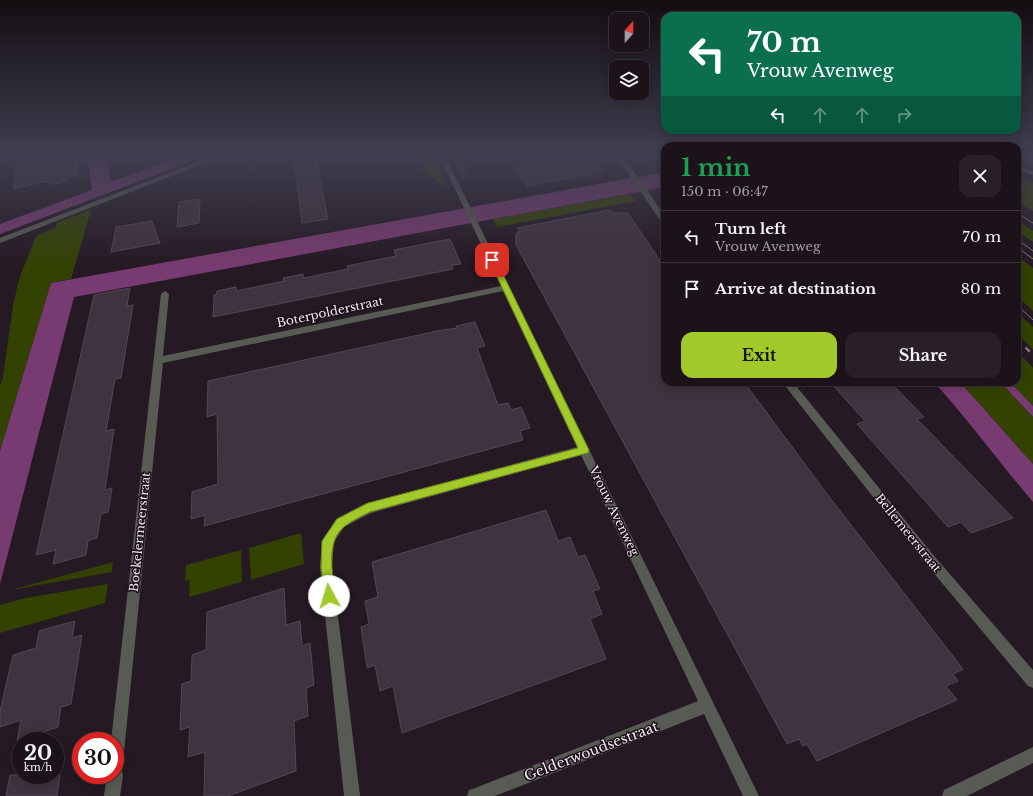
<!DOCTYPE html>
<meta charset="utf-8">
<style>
body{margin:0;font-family:"Libre Baskerville",serif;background:#292027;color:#f1f3f6;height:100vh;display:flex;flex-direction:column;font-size:15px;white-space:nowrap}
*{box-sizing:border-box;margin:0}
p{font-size:13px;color:#a09ea2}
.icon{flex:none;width:22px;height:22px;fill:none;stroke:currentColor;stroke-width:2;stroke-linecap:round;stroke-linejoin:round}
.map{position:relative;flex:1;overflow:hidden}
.details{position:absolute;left:661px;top:142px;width:360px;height:244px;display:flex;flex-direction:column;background:#1c131a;border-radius:12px;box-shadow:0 2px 10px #0003,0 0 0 1px #3a3239}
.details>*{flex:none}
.banner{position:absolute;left:661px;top:12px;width:360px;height:122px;border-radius:12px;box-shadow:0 2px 10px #0003,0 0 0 1px #3a3239;background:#0b6e4f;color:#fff;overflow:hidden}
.needle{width:26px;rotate:21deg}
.buttons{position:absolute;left:609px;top:12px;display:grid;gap:8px}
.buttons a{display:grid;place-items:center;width:40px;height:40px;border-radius:8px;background:#1c131a;box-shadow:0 2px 10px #0003,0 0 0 1px #3a3239;font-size:20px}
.speed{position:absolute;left:12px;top:732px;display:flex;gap:8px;font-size:20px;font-weight:700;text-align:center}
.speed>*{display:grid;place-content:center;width:52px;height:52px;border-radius:50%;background:#1c131a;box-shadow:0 2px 10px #0003,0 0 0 1px #3a3239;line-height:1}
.speed small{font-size:10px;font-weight:400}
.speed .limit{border:6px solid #d22;background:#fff;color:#111}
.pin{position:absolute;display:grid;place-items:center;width:34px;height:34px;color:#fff;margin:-17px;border-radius:8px;box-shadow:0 2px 6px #0006}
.me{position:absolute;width:44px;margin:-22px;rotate:354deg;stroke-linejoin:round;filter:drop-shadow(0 0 3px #0008)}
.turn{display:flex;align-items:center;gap:14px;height:84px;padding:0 20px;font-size:18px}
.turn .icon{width:52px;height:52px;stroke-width:2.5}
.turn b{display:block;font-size:28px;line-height:34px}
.lanes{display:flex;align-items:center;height:38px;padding:0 20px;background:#0003;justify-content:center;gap:20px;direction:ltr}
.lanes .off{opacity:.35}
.round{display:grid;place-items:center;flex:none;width:42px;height:42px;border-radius:12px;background:#292027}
.head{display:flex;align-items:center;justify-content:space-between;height:68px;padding:0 20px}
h1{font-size:24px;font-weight:800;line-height:30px;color:#1e9e55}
.action{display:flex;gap:8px;margin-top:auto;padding:8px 20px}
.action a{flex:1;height:46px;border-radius:12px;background:#a1c929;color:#111;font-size:16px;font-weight:800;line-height:46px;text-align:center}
.action a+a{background:#292027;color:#f1f3f6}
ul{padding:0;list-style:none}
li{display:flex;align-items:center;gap:12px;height:52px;padding:0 20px;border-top:1px solid #3a3239}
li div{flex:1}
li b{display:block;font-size:15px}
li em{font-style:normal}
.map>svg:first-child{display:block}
.green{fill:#334200}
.water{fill:#783b71}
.building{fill:#40323e;stroke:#544652}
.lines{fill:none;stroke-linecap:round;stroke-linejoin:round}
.minor-tunnel{stroke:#443842;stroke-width:7;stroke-dasharray:7 3.5;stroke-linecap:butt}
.minor{fill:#585b53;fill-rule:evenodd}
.tram{stroke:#837881;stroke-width:1}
.rail{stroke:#837881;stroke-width:2.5;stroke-dasharray:6 6;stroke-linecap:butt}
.route{fill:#a1c929;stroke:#69831b}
.labels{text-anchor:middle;stroke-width:3;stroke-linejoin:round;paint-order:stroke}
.street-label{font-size:12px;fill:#f1e8ef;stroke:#1b0f19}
.near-street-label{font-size:14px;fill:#f1e8ef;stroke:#1b0f19}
</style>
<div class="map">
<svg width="1033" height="796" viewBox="0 0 1033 796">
<rect width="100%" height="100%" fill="#251923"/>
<path class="green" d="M417 154H430L435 166H439L446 184 444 185 425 172Z
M452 154H458L466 170 465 180H463Z
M1017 178 1033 183V211L1017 202Z
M630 194 636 201 497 227 493 219Z
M91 210 71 279 51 283 0 451V385L3 377 13 305 19 279 36 236 56 227V223Z
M1017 221 1033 231V242L1017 231Z
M1017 256 1033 268V311L1017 296Z
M1017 312 1033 327V350L1017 333Z
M1017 351 1033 368V406L1010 382H1017Z
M960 382H1000L1033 417V464Z
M301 533 304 564 251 580 249 548Z
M241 550 242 582 189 597 190 580 185 581 186 565Z
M113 562 112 572 11 590Z
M108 584 105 603 0 633V605L26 598Z"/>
<path class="water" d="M90 154H109V179L114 181 185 154H211L0 234V224L92 190 88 158Z
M665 172V187L74 297 0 584V451L51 283Z
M934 382H960L1033 464V502C999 462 969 421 934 382Z
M1000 382H1010L1033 406V417Z"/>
<path class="building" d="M65 154H77L78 175 71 176 61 183 54 184 43 182 14 189 16 165Z
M293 154H315L328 219 302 223Z
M589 155 603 172 527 186 513 168Z
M200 199 199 223 177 227 179 202Z
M610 210 613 213H628L665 268V382H744L827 494 963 669 953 674 958 681 946 686 957 700 817 761 807 744 803 746 799 739 787 744 516 245V234H518L517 232H520L517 228Z
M152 221 160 243 111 252 116 227Z
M450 239 461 264 452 265 453 269 213 317 214 295H216L217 291 236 287V291L284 281 283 278 303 274 304 278 348 269 347 266 396 256 394 250Z
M130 288 127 306 133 305 121 378 115 379 106 431 114 429 105 490 112 488 108 512 101 514 97 538 88 541 86 555 53 564 56 550 36 555 94 295Z
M475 322 485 346 477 348 498 405 508 403 511 410 521 407 530 428 520 431 523 440 204 526 205 515 191 519 192 492 218 484 217 414 207 417 208 381 437 331 457 328 456 326Z
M830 382H890L924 417 917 419 1013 518 971 533 961 522 948 527 857 424 865 421Z
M546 510 558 541 570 537 578 557 585 555 600 589 593 591 602 614 590 619 606 659 402 733 393 686 380 691 375 665 367 668 361 627 369 624 365 601 378 597 372 562Z
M284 588 286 625 300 621 302 646 310 643 314 685 306 688 308 716 294 721 296 771 228 796H204L205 752 188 757 190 727 180 730 182 684 191 681 192 655 206 650 207 612Z
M75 621 72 638 82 635 71 704 61 707 58 727 17 741 21 720 0 727V711L13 655 36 648 39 631Z
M10 775H60L57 796H6Z"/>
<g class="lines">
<path class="minor-tunnel" d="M441 154 445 162"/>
<path class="minor" d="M218 154H228L0 243V238Z
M615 154H622L665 216V223H662Z
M1017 158 1033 160V164L1017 162Z
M445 160 448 162 759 796H743L704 714 495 796H467L469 790 475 788 698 701 581 455 371 513 344 527 334 542 332 567 360 796H344L320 567 322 541 336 519 364 504 577 447 503 291 163 363 122 772 123 775 120 796H104L107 775H115V741H111L161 294 165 291 169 294 163 356 501 286 442 162Z
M1017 166 1033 171V175L1017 170Z
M782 382H793L935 557 1033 670V688L1028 686 927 565Z
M1033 747V763L967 796H942L944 790Z"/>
<path class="tram" d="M1017 213 1033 223
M1017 239 1033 251
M1017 247 1033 259
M1017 305 1033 320"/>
<path class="rail" d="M1017 339 1033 355"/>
</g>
<linearGradient id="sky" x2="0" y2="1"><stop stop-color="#140e13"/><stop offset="0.58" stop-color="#403e50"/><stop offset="1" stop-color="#403e50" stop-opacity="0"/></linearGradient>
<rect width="1033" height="266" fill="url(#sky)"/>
<path class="route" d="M492 258 496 260 589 450 588 453 584 454 370 512C362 516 353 520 345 526 325 541 333 574 335 596L333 600 329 602 325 600 321 567 322 541 337 519 368 503 578 448 489 260Z"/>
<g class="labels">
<g class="street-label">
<text transform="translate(330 312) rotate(-12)" y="4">Boterpolderstraat</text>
<text transform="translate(614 511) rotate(64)" y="4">Vrouw Avenweg</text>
<text transform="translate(140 532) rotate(-84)" y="4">Boekelermeerstraat</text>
<text transform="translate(908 533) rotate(51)" y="4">Bellemeerstraat</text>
</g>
<g class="near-street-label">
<text transform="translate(591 751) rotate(-21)" y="5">Gelderwoudsestraat</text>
</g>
</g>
</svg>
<div class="buttons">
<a><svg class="needle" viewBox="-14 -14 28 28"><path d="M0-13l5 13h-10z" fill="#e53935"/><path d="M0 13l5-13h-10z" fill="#a09ea2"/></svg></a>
<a><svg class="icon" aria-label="layers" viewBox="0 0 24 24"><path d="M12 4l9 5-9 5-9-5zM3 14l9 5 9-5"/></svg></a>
</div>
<div class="speed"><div>20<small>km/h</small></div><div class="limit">30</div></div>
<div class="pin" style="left:492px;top:260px;background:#d93025"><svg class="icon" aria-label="arrive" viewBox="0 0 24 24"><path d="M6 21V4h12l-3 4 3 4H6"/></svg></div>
<svg class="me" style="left:329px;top:596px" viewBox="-20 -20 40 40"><circle r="19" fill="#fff"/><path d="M0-13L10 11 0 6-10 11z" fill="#a1c929"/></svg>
<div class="banner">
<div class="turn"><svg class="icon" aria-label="left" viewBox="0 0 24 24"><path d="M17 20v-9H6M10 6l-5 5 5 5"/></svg><div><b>70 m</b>Vrouw Avenweg</div></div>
<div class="lanes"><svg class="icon" aria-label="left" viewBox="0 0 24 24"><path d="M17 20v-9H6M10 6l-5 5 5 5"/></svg><svg class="icon off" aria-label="ahead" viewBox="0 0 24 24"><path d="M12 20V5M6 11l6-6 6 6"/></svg><svg class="icon off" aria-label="ahead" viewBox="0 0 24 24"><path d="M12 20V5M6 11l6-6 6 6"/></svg><svg class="icon off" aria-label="right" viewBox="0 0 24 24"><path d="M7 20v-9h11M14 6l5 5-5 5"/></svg></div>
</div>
<section class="details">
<div class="head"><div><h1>1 min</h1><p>150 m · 06:47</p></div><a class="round"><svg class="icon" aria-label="close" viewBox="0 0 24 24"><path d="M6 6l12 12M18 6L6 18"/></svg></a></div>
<ul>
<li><svg class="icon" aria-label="left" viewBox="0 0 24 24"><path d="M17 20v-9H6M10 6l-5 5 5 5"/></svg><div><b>Turn left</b><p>Vrouw Avenweg</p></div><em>70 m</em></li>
<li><svg class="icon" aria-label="arrive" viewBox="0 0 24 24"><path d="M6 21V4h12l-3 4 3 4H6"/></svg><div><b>Arrive at destination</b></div><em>80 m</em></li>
</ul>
<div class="action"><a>Exit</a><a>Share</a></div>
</section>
</div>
